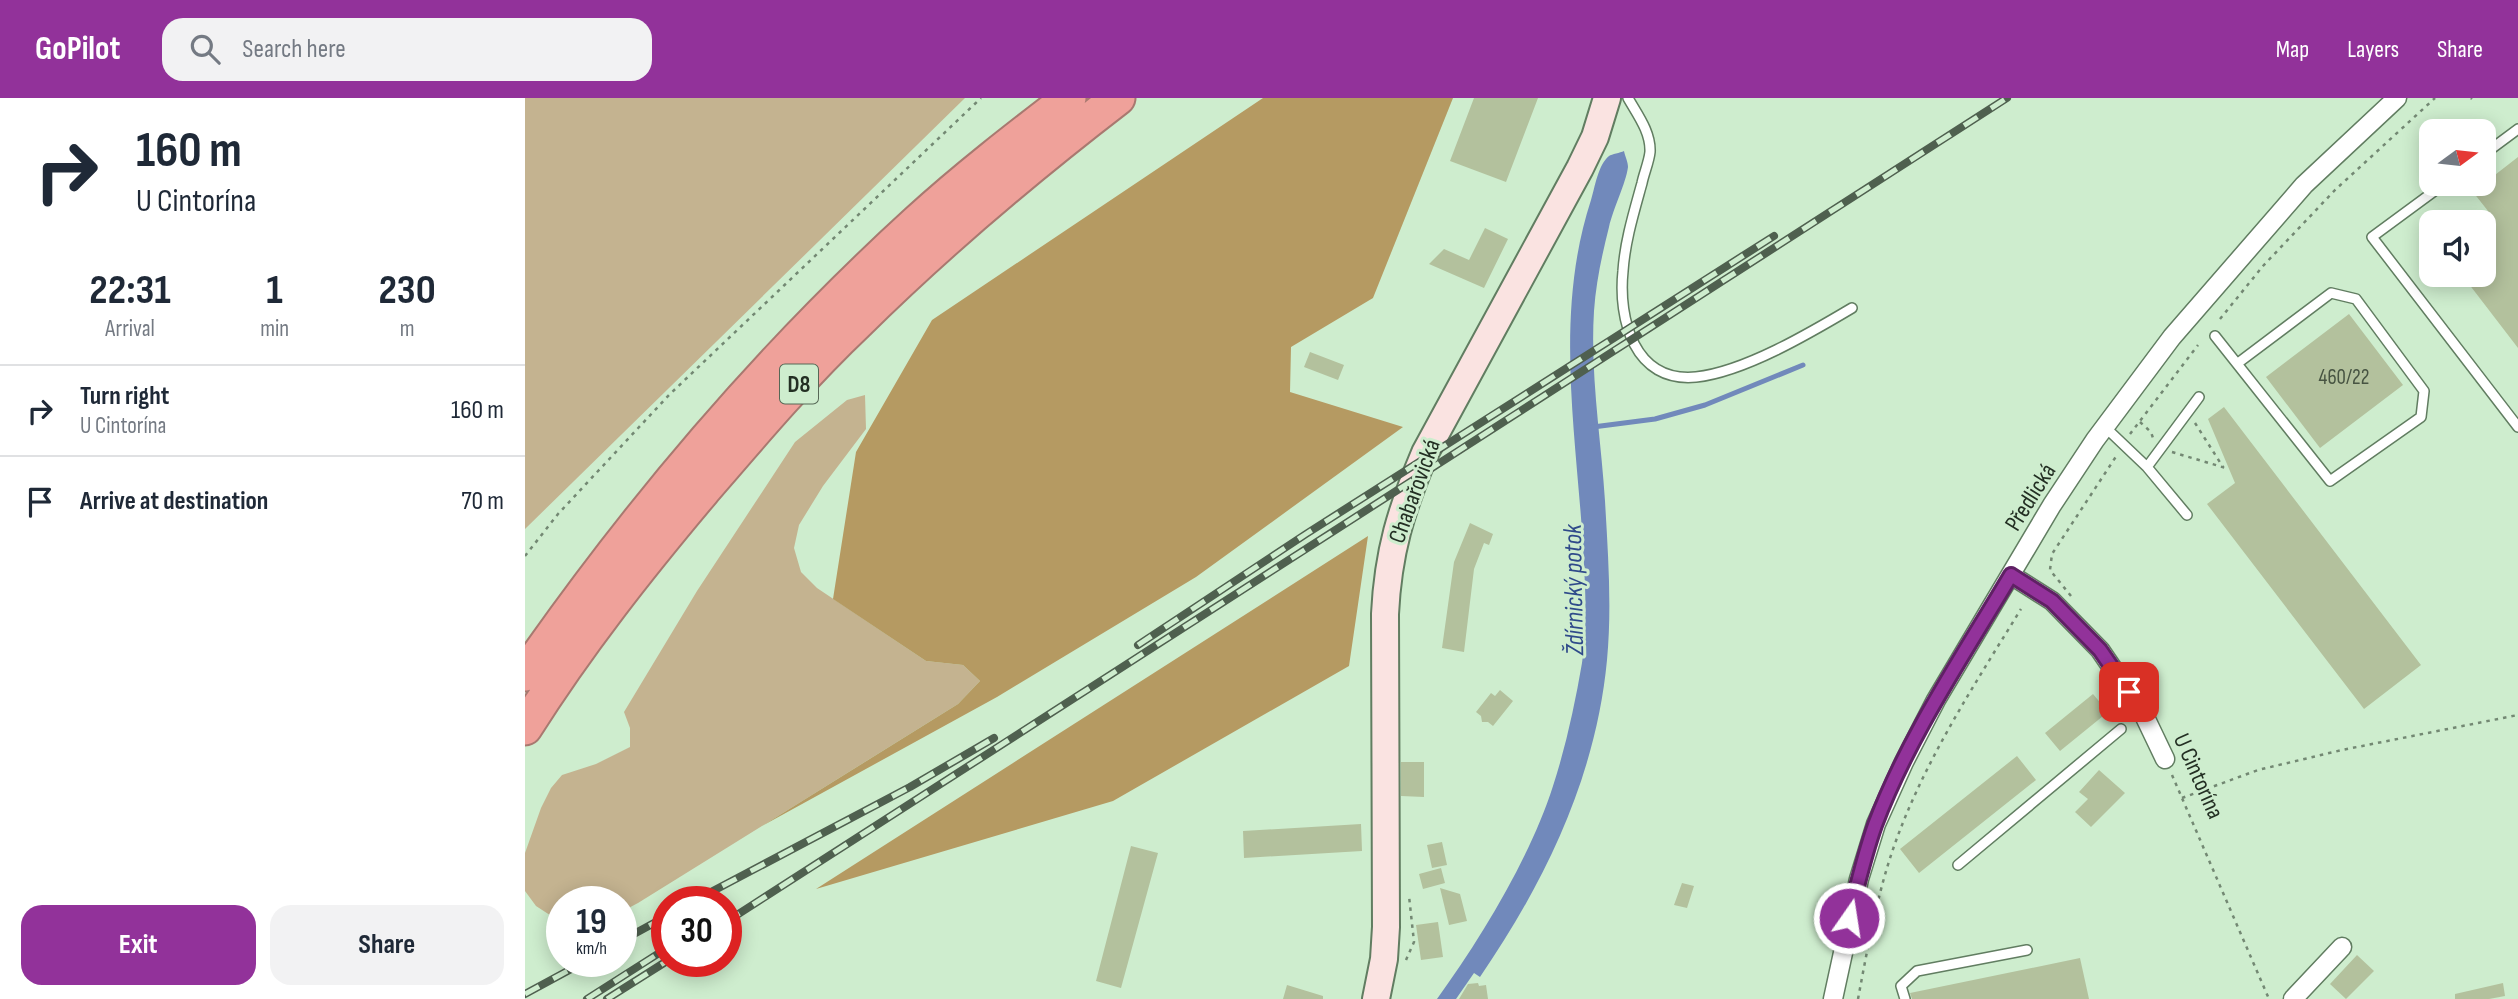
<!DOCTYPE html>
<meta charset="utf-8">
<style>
body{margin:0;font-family:"Sofia Sans Condensed",sans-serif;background:#f2f2f3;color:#1f2937;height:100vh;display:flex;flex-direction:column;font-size:26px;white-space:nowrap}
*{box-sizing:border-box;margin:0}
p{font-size:23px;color:#747a83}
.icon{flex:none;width:38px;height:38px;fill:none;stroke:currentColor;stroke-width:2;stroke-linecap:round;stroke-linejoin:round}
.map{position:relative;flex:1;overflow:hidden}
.sheet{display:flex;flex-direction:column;background:#fff;width:525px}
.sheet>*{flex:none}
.guide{background:#fff;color:#1f2937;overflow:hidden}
.needle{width:46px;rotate:75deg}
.controls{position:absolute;left:1894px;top:21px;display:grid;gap:14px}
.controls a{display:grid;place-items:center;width:77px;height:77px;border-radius:14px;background:#fff;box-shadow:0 4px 18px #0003;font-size:35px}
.speed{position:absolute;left:21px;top:788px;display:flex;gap:14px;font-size:35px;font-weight:700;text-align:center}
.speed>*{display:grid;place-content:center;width:91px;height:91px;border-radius:50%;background:#fff;box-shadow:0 4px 18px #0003;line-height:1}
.speed small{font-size:18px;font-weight:400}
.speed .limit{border:10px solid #d22;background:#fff;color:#111}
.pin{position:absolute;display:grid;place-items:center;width:60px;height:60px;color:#fff;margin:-30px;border-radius:14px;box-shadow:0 4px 10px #0006}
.me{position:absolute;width:77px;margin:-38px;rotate:13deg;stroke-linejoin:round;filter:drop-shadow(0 0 5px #0008)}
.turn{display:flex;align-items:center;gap:24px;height:147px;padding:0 21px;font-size:32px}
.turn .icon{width:91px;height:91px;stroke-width:2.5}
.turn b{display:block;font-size:49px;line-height:60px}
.eta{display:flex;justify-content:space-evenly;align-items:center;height:119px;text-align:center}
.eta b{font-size:42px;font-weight:700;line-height:49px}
.button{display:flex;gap:14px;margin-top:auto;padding:14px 21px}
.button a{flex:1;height:80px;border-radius:21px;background:#92329a;color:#fff;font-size:28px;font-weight:700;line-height:80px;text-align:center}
.button a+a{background:#f2f2f3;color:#1f2937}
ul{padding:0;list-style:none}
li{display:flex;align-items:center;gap:21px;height:91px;padding:0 21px;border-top:2px solid #e0e1e3}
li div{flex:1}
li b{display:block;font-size:26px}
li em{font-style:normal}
header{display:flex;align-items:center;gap:42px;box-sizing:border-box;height:98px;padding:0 35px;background:#92329a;color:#fff}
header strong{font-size:33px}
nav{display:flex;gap:38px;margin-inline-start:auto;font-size:24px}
.search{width:490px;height:63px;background:#f2f2f3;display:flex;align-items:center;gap:18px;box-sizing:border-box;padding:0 24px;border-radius:21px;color:#747a83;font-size:26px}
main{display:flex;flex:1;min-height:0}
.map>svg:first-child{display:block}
.green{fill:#c4b390}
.forest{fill:#b59a62}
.water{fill:#7189bb}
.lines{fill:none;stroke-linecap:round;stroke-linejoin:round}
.stream{stroke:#7189bb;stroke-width:5}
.building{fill:#b3c19d}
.lane-casing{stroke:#617d61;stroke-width:12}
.street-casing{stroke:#617d61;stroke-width:21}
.secondary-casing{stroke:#617d61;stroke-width:30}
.highway-casing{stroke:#a87970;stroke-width:37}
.path{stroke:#738873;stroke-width:2.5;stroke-dasharray:3.5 5;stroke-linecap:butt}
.lane{stroke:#fff;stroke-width:9}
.street{stroke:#fff;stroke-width:18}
.secondary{stroke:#fae3e1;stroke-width:26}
.highway{stroke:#efa19a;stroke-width:33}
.rail-casing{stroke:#4f604f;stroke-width:8}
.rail{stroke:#ceedce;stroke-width:5;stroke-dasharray:16;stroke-linecap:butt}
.route-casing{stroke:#5f2064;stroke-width:18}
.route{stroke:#92329a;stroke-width:12}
.labels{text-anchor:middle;stroke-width:6;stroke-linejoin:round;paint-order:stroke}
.number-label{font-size:21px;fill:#475442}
.shield{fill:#ceedce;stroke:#566856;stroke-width:2}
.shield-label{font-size:23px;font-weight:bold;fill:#232f23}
.street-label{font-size:24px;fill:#232f23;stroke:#ceedce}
.water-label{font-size:26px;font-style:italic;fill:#2f4a8a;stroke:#ceedce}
</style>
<header>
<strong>GoPilot</strong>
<div class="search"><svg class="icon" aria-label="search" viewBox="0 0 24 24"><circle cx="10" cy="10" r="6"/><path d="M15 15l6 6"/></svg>Search here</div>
<nav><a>Map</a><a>Layers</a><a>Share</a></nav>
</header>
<main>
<section class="sheet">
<div class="guide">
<div class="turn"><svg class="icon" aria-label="right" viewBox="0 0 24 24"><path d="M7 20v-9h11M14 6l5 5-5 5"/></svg><div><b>160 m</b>U Cintorína</div></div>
</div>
<div class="eta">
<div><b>22:31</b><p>Arrival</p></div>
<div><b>1</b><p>min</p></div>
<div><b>230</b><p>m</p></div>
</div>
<ul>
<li><svg class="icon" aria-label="right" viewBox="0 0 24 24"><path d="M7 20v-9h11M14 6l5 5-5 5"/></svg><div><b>Turn right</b><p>U Cintorína</p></div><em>160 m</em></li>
<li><svg class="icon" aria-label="arrive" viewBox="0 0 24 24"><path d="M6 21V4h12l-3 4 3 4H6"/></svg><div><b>Arrive at destination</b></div><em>70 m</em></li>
</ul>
<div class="button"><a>Exit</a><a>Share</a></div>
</section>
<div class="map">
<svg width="1993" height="901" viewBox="0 0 1993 901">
<rect width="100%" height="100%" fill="#ceedce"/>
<path class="green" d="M0 0H440L0 431Z
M340 297 341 331 298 388 274 427 269 450 276 474 292 490 401 563 438 567 455 583 433 606 113 805 96 814V803H37V821H31L11 808 0 793V755L16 710 26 690 37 677 71 666 105 649V630L99 614 172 493 270 344 322 302Z"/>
<path class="forest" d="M738 0H928L848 200 766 249 765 294 878 329 671 479 472 599 237 728 433 606 455 583 438 567 401 563 308 501 331 354 407 222Z
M843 438 824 568 588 703 291 791Z"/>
<path class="water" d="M1099 53C1100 58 1103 64 1103 69 1101 85 1088 111 1084 129 1077 157 1071 184 1069 213 1065 276 1076 340 1080 403 1083 456 1087 509 1082 562 1071 679 1020 784 955 879L949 875 931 901H912C956 840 1005 760 1028 688 1041 648 1050 606 1057 565 1063 526 1060 487 1058 448 1051 333 1029 215 1066 102 1070 89 1073 67 1084 58 1087 56 1095 55 1099 53Z"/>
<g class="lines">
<path class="stream" d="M1068 329 1130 321 1180 307 1278 267"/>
</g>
<path class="building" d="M949 0H1013L981 84 925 63Z
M1993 59V250L1937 177H1958V117L1963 113 1948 94Z
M960 130 983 141 959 190 904 166 919 151 944 162Z
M1824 216 1878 287 1795 350 1741 279Z
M785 254 819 267 813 282 779 269Z
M1699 309 1896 567 1839 611 1682 406 1710 385 1683 321Z
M945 425 968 436 964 447 959 445 949 471 939 554 917 550 929 464Z
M975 592 988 603 968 628 963 624H957L956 618 951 614 966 595 970 598Z
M1568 596 1583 614 1535 653 1520 635Z
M1492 658 1511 682 1394 775 1375 751Z
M876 664H899V699L876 698Z
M1574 672 1600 695 1566 729 1550 714 1563 701 1554 694Z
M836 726 837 753 719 760 718 733Z
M917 744 922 767 907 770 902 747Z
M606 748 633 755 596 890 571 883Z
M916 770 920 785 898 791 894 776Z
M1157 785 1169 788 1162 810 1149 807Z
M915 790 935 796 942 823 924 827Z
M913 824 918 859 896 862 891 827Z
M1832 857 1849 873 1821 901 1805 886Z
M1555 860 1564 901H1387L1385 895Z
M953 885 954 888 961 887 963 901H934L943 886Z
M1978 885 1980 898 1964 901H1930V896Z
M762 887 798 898V901H758Z"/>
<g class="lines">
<defs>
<path id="lane" d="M1103 0C1112 16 1126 34 1125 54 1124 64 1119 75 1117 85 1109 114 1100 143 1098 173 1093 221 1109 285 1171 279 1219 274 1285 235 1327 210
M1958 57 1993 31
M1919 86 1847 139 1993 329
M1690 238 1805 383 1896 319 1899 293 1831 201 1806 195 1713 265
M1580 329 1622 369 1674 299
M1622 369 1662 417
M1433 767 1596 631
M1380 901 1376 888 1392 873 1502 852"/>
<path id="street" d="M1486 477 1527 503 1575 552 1618 615 1640 661
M1308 901 1334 781 1351 726 1379 664 1411 602 1527 407 1570 342 1647 239 1779 87 1872 0
M1768 901 1817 849"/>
<path id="secondary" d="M851 901 859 861 861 829 860 516C863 454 876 412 900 355L1055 70 1070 39 1082 0"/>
<path id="highway" d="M0 576C114 412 245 258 392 124 440 80 492 40 544 0
M0 630C53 546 114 469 178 393 227 336 277 277 332 225 414 144 502 70 593 0"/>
</defs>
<use href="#lane" class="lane-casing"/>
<use href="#street" class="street-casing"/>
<use href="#secondary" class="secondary-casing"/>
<use href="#highway" class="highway-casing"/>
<path class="path" d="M1946 0 1947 1
M1695 221 1738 168 1810 92 1910 0
M1615 324 1626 334 1628 340
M1670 325 1698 369
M1605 336 1673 247
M1647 354 1704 371
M0 458 33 416 144 297 456 0
M1546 498 1525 472 1527 456 1592 357
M1647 677 1744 901
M1657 700 1733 672 1817 652 1993 617
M881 862 889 844 884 798
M1333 901C1343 848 1353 791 1372 740 1402 659 1451 584 1496 511"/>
<use href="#lane" class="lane"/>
<use href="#street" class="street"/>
<use href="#secondary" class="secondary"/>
<use href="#highway" class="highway"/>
<defs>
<path id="rail" d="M613 547 781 436 1249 138
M169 803 385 689 469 640
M201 824 1482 0
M96 843 142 818
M0 896 61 863
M62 901 142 850
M82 901 142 863"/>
</defs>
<use href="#rail" class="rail-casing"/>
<use href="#rail" class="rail"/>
</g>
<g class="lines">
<defs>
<path id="route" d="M1324 820C1332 789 1339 758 1350 727 1383 639 1438 558 1486 477L1527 503 1575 552 1604 594"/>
</defs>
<use href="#route" class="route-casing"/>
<use href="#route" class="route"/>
</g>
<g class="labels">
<g class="number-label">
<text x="1819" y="286">460/22</text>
</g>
<rect class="shield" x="255" y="266.5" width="38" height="39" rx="5"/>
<g class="shield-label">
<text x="274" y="294">D8</text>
</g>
<g class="street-label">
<text transform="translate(889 393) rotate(-70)" y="8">Chabařovická</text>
<text transform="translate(1505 399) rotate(-58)" y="8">Předlická</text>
<text transform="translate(1674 678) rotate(66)" y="8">U Cintorína</text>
</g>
<g class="water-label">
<text transform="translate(1048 492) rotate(-91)" y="9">Ždírnický potok</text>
</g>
</g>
</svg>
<div class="controls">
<a><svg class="needle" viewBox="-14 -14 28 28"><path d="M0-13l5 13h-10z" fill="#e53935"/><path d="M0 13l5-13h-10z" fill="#747a83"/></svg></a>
<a><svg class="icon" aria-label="sound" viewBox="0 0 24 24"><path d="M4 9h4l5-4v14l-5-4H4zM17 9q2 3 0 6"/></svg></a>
</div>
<div class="speed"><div>19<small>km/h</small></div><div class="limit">30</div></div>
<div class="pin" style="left:1604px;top:594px;background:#d93025"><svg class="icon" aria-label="arrive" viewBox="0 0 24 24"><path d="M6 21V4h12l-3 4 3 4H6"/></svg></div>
<svg class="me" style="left:1324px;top:820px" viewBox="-20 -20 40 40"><circle r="17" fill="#92329a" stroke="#fff" stroke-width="3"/><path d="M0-11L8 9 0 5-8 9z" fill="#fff"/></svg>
</div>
</main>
